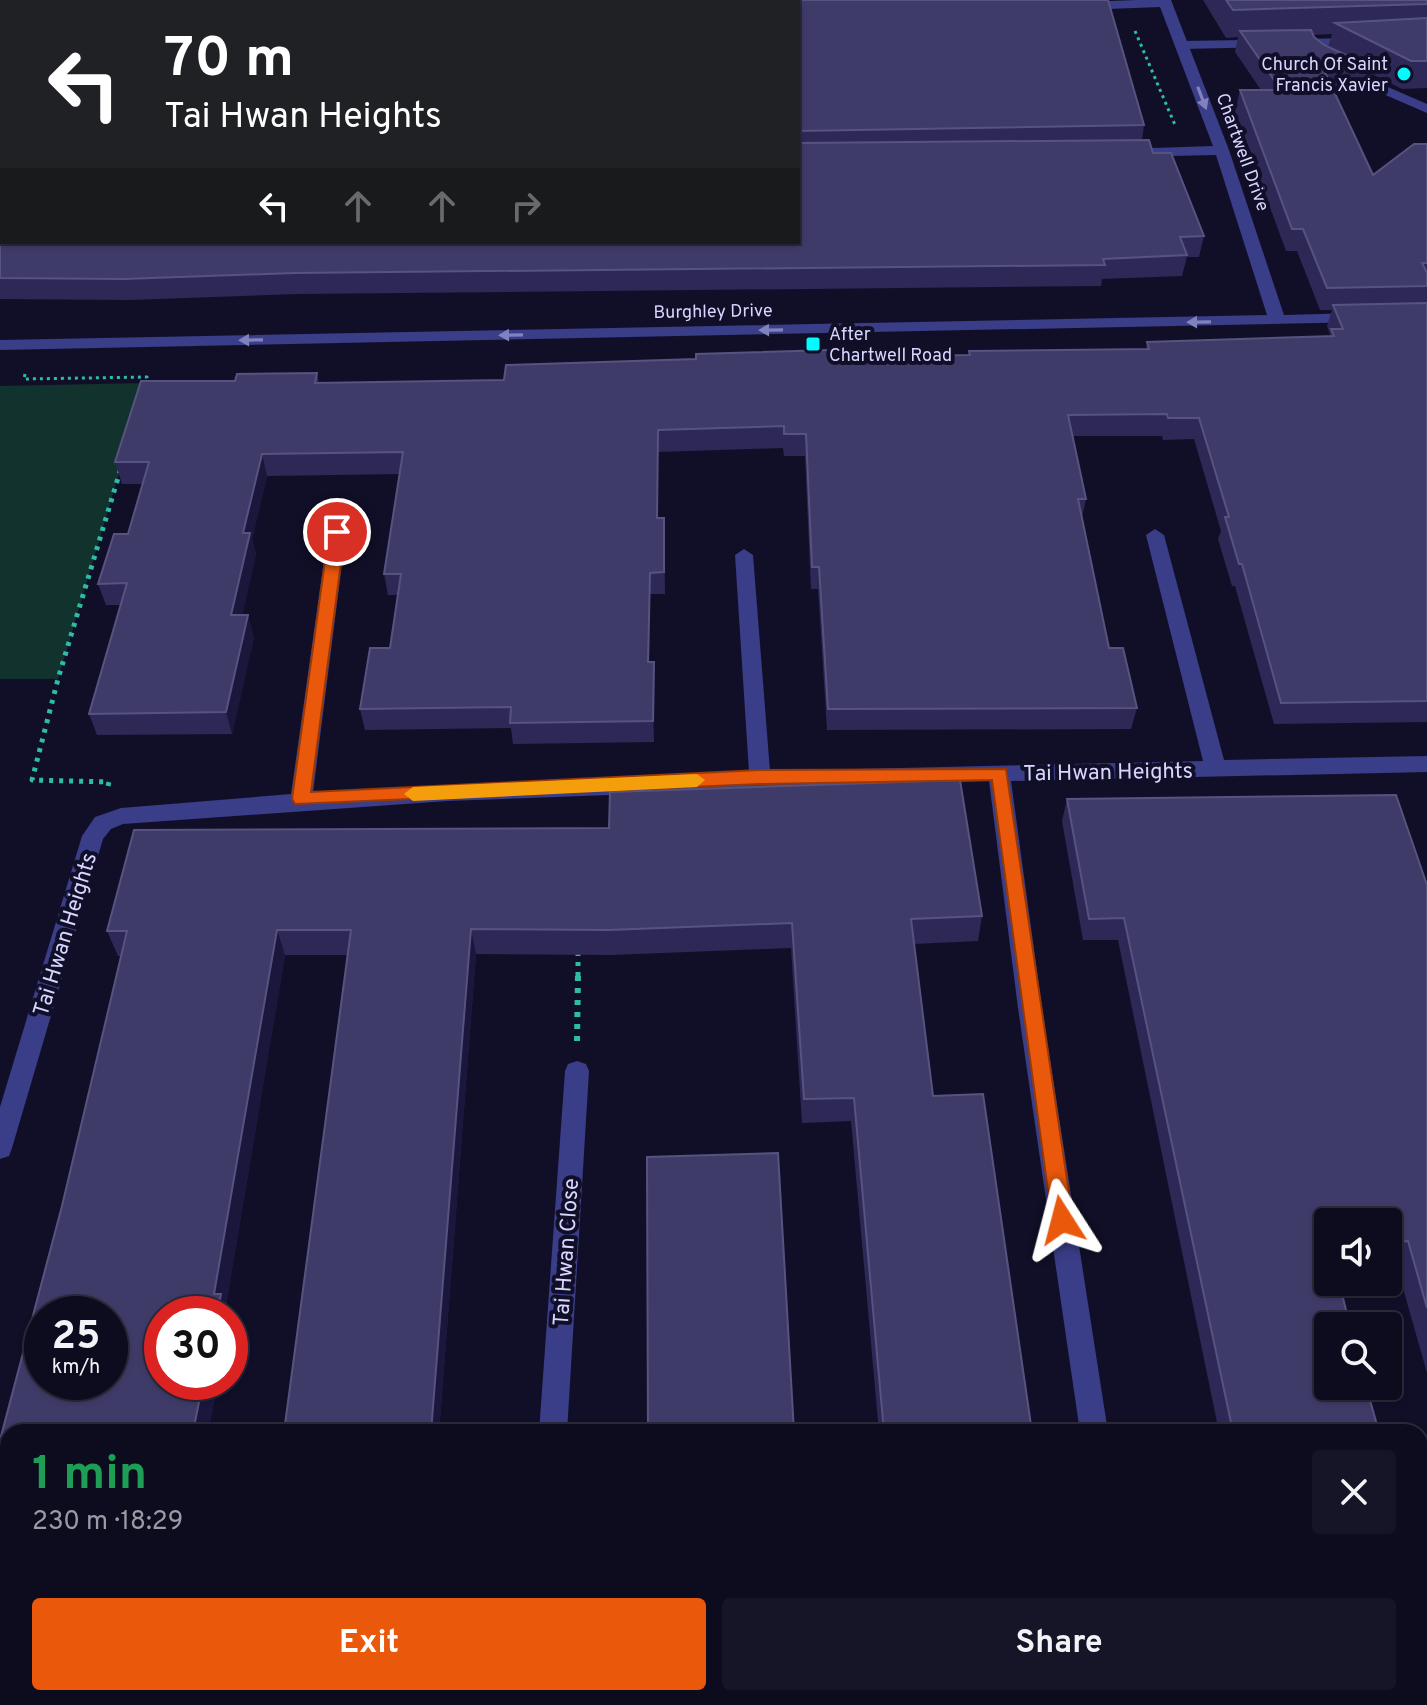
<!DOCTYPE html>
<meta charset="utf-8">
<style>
body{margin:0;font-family:Overpass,sans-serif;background:#161427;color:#f1f3f6;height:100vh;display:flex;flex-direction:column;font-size:30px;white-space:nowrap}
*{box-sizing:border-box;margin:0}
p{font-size:26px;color:#9a9ba4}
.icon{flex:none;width:44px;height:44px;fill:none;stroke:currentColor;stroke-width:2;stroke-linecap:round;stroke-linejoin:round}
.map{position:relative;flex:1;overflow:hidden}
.panel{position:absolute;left:0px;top:1424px;width:1428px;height:282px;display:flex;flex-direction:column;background:#0d0b1e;border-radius:24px 24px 0 0;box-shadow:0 2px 6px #0004,0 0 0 2px #2d2b3c}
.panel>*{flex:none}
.guide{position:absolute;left:0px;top:0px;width:800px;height:244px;box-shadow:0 2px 6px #0004,0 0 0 2px #2d2b3c;background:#202124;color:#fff;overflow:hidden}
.tools{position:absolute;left:1314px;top:1208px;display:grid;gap:16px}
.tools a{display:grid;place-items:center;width:88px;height:88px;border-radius:8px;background:#0d0b1e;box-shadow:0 2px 6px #0004,0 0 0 2px #2d2b3c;font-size:40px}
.speed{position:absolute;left:24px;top:1296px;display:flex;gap:16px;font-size:40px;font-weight:700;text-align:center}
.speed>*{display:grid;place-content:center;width:104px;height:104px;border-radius:50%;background:#0d0b1e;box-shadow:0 2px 6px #0004,0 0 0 2px #2d2b3c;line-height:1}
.speed small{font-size:20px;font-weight:400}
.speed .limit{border:12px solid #d22;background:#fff;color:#111}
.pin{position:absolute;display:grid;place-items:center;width:68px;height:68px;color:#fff;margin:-34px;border:4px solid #fff;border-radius:50%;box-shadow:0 2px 8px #0007}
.me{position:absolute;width:88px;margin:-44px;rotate:351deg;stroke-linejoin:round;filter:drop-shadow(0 0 6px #0008)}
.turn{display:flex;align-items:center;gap:28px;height:168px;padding:0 32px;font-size:36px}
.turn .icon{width:104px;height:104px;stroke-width:2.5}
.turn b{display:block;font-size:56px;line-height:68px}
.lanes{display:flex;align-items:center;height:76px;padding:0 32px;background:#0003;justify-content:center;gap:40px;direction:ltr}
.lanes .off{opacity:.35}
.round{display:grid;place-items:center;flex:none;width:84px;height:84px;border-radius:8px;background:#161427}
.headline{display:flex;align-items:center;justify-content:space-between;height:136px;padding:0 32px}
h1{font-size:48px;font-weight:700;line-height:60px;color:#1e9e55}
.action{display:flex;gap:16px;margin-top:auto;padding:16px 32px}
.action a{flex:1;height:92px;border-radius:8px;background:#ea580c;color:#fff;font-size:32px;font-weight:700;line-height:92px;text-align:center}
.action a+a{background:#161427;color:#f1f3f6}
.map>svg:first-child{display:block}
.green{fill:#12322e}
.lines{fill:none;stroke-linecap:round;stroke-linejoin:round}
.path-far2{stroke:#2ebba7;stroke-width:3;stroke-dasharray:3 4;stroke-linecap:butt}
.path-far1{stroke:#2ebba7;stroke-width:5;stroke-dasharray:4 6;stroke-linecap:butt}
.path{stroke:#2ebba7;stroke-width:6;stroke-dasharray:5 7;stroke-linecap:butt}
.service{fill:#3a3d87;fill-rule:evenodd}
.minor{fill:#3a3d87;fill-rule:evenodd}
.wall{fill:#2d2856;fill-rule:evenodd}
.shaded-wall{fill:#1a163c}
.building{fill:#3f3b68;stroke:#575380;stroke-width:2;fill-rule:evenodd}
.oneway{fill:#8182bd}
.route{fill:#ea580c;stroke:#983908;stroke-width:2}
.slow{fill:#f59e0b}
.poi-dot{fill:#02fbff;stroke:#110f28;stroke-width:3}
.labels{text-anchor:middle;stroke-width:8;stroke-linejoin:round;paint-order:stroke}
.far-poi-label{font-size:18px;fill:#d7d6ff;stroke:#110f28;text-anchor:end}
.far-street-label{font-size:18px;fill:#d7d6ff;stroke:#110f28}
.street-label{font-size:22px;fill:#d7d6ff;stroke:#110f28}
</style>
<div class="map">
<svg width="1427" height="1705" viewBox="0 0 1427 1705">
<rect width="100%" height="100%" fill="#110f28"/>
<path class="green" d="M146 383 58 679H0V386Z"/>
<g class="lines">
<path class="path-far2" d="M1135 31 1175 125
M25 374 24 379 147 377 145 385"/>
<path class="path-far1" d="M108 786 109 782 32 780 58 679 121 468
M578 976V951"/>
<path class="path" d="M577 1041 578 974"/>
<path class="service" d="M1358 38 1363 39V45L1183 49 1176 45 1183 41Z
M1342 67 1427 104V113L1337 74 1335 71Z"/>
<path class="minor" d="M1137 0H1171L1229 150 1284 315 1359 313 1365 314 1367 318 1365 322 0 350V340L1267 315 1216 155 1123 157 1116 153 1123 149 1213 146 1160 7 1082 10 1075 6 1082 2Z
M337 526 346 532 313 793 749 772 735 555 744 549 753 555 770 771 1203 761 1146 535 1155 529 1164 535 1224 760 1427 756V772L1011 781 1042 1008 1108 1432H1080L1018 1008 989 781 447 801 123 824 111 829 103 839 12 1148 9 1156 0 1159V1107L82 836 95 817 121 808 291 794 328 532Z
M577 1061 586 1064 589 1071 567 1432H539L565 1071 568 1064Z
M521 1698H551L550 1705H520Z
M1120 1698H1150L1151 1705H1121Z"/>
</g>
<path class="wall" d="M1203 0H1427V88L1402 89 1372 74 1368 89H1333L1373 175 1427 144V722L1274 724 1235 586H1232L1218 539 1221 531 1194 439 1163 440 1162 436H1072L1086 499 1082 518 1109 648 1137 708 1131 729 827 730 818 589H811L805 456H784L783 448 658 452V518H664L665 594H650L649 662H654V742L513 744 511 728 365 730 360 709 390 648 398 595H388L384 574 400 474 267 476 252 539 256 554 242 615 254 637 232 734 97 735 89 714 121 605H106L98 584 128 534 143 484H122L115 462 235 381 317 373 319 383 504 380 864 356 968 355 969 351 1146 349 1147 342 1329 336 1330 334 1327 326 1332 310H1320L1297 251H1286L1235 112 1240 90H1261L1235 52 1238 37 1226 38ZM1332 34 1328 47 1314 37 1313 35Z
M798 2 1144 125 1142 140 1153 153 1204 236 1199 257H1187L1182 276 1102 279 1101 286 298 294 130 300 0 299V74L2 242Z
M1067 799 1427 885V1373L1395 1260H1388V1222H1328V1282L1379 1432H1219L1118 940H1083L1062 821Z
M982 916 978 941 914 944 933 1096 1032 1432H879L851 1121 802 1123 791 948 611 955 476 954 439 1432H284L347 955H285L226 1305 231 1315 230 1321V1314L162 1382H218L208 1432 8 1698H157L156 1705H0L62 1206 121 956H118L107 931Z
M1274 1698H1420L1427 1705H1276Z"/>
<path class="shaded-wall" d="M37 0H63L61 2H35Z
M2 33V59L0 61V35Z
M658 430V539L657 518Z
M262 454 267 476 252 539 256 554 238 637 231 615 243 533Z
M650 573V594L649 683 648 662Z
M248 615 254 637 232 734 226 712Z
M654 662 655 683 654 742 653 721Z
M471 929 476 954 439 1432H431Z
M277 930 285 955 226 1305 231 1315 230 1321V1314H217L214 1294Z
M203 1382H218L208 1432H193Z
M140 1698H157L156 1705H139Z
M410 1698H419L418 1705H409Z"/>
<path class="building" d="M0 0H37L35 2H2V33L0 35Z
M111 0H1108L1144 125 798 131V2H110Z
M1226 0H1427V4L1233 10Z
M1427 18V61H1411L1335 23Z
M1311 30 1314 37 1324 45 1374 68H1323L1373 175 1414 144H1427V263H1422L1427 273V286L1327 288 1303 229H1292L1240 90H1281L1240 31Z
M0 74H2V242H798V143L1149 140 1153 153H1171L1204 236 1180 237 1187 255 1103 259 1105 265 294 273 124 279 0 278Z
M1427 303V701L1281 703 1242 564H1239L1225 517H1229L1199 418H1168L1167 414 1068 415 1086 499H1078L1109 648H1123L1137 708 828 709 819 567H812L806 434H784V426L658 430 657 518H664V572L650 573 648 662H654L653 721 510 723 511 707 360 709 370 648H390L401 574H384L403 452 262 454 243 533H250L231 615H248L226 712 89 714 127 583 98 584 114 534H128L149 462H115L141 381H235L237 374 317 373 315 383 504 380 506 365 696 359V354L863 349 864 356 970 355 969 351 1149 349 1147 342 1334 336 1331 329H1343L1333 305Z
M960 780 982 916 911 919 933 1096 983 1094 1032 1432H884L854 1098 804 1099 792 923 609 930 471 929 431 1432H284L351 930H277L214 1294H221L217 1314H162V1382H203L193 1432H8V1698H140L139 1705H0V1440L62 1206 127 931H107L134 830 609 828 610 792ZM42 1314H110V1382H42Z
M1396 795 1427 885V1308L1408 1241 1388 1242V1222H1328V1282H1339L1350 1326H1328V1386H1366L1379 1432H1233L1124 918 1089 919 1067 799Z
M778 1153 794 1432H648L647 1157Z
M1420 1587 1427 1613V1705H1291L1289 1698H1420Z
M249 1698H410L409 1705H248Z
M704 1698H865V1705H704Z"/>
<defs><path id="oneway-solid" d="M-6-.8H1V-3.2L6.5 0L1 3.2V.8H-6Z" transform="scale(2)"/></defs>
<g class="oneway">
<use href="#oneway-solid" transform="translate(1202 98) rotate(69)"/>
<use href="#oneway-solid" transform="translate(1199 322) rotate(179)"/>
<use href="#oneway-solid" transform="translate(771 330) rotate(179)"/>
<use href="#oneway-solid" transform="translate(511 335) rotate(179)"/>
<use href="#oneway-solid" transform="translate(251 340) rotate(179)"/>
</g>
<path class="route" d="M337 527 345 532 311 792 760 770 1006 769 1073 1220 1070 1227 1062 1229 1055 1227 1052 1220 992 780 760 784 295 804 292 799 329 532Z"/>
<path class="slow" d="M697 774 705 780 697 787 413 801 404 794 413 787Z"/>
<g class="poi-dot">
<circle cx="1404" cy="74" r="8"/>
<rect x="805" y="336" width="16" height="16" rx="4"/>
</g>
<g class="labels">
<g class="far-poi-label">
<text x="1388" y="70">Church Of Saint<tspan x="1388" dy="21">Francis Xavier</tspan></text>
<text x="829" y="340" text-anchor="start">After<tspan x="829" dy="21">Chartwell Road</tspan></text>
</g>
<g class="far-street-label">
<text transform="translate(1243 152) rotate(70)" y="6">Chartwell Drive</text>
<text transform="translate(713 311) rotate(-1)" y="6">Burghley Drive</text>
</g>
<g class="street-label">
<text transform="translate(1108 771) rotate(-1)" y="8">Tai Hwan Heights</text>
<text transform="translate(64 934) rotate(-73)" y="8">Tai Hwan Heights</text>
<text transform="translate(565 1252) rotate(-86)" y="8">Tai Hwan Close</text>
</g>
</g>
</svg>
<div class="tools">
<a><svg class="icon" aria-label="sound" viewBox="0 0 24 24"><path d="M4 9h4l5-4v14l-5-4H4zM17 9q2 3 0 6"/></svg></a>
<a><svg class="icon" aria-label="search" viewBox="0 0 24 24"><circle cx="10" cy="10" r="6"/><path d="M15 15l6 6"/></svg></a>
</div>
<div class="speed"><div>25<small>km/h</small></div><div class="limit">30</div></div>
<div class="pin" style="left:337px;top:532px;background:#d93025"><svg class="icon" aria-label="arrive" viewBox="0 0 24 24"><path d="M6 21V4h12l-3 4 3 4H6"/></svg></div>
<svg class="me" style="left:1062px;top:1220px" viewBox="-20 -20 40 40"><path d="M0-17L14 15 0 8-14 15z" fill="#ea580c" stroke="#fff" stroke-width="4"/></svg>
<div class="guide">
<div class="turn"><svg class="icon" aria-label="left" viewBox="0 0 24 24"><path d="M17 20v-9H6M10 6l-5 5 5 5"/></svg><div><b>70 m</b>Tai Hwan Heights</div></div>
<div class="lanes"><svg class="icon" aria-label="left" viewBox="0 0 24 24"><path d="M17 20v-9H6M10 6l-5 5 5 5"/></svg><svg class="icon off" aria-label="ahead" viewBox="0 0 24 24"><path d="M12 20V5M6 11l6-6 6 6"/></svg><svg class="icon off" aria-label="ahead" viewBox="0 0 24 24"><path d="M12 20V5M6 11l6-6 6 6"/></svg><svg class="icon off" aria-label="right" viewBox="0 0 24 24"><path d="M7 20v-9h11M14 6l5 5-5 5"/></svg></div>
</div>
<section class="panel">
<div class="headline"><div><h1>1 min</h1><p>230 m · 18:29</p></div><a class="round"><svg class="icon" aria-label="close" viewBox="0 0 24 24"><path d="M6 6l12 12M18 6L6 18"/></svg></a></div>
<div class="action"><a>Exit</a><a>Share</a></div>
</section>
</div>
